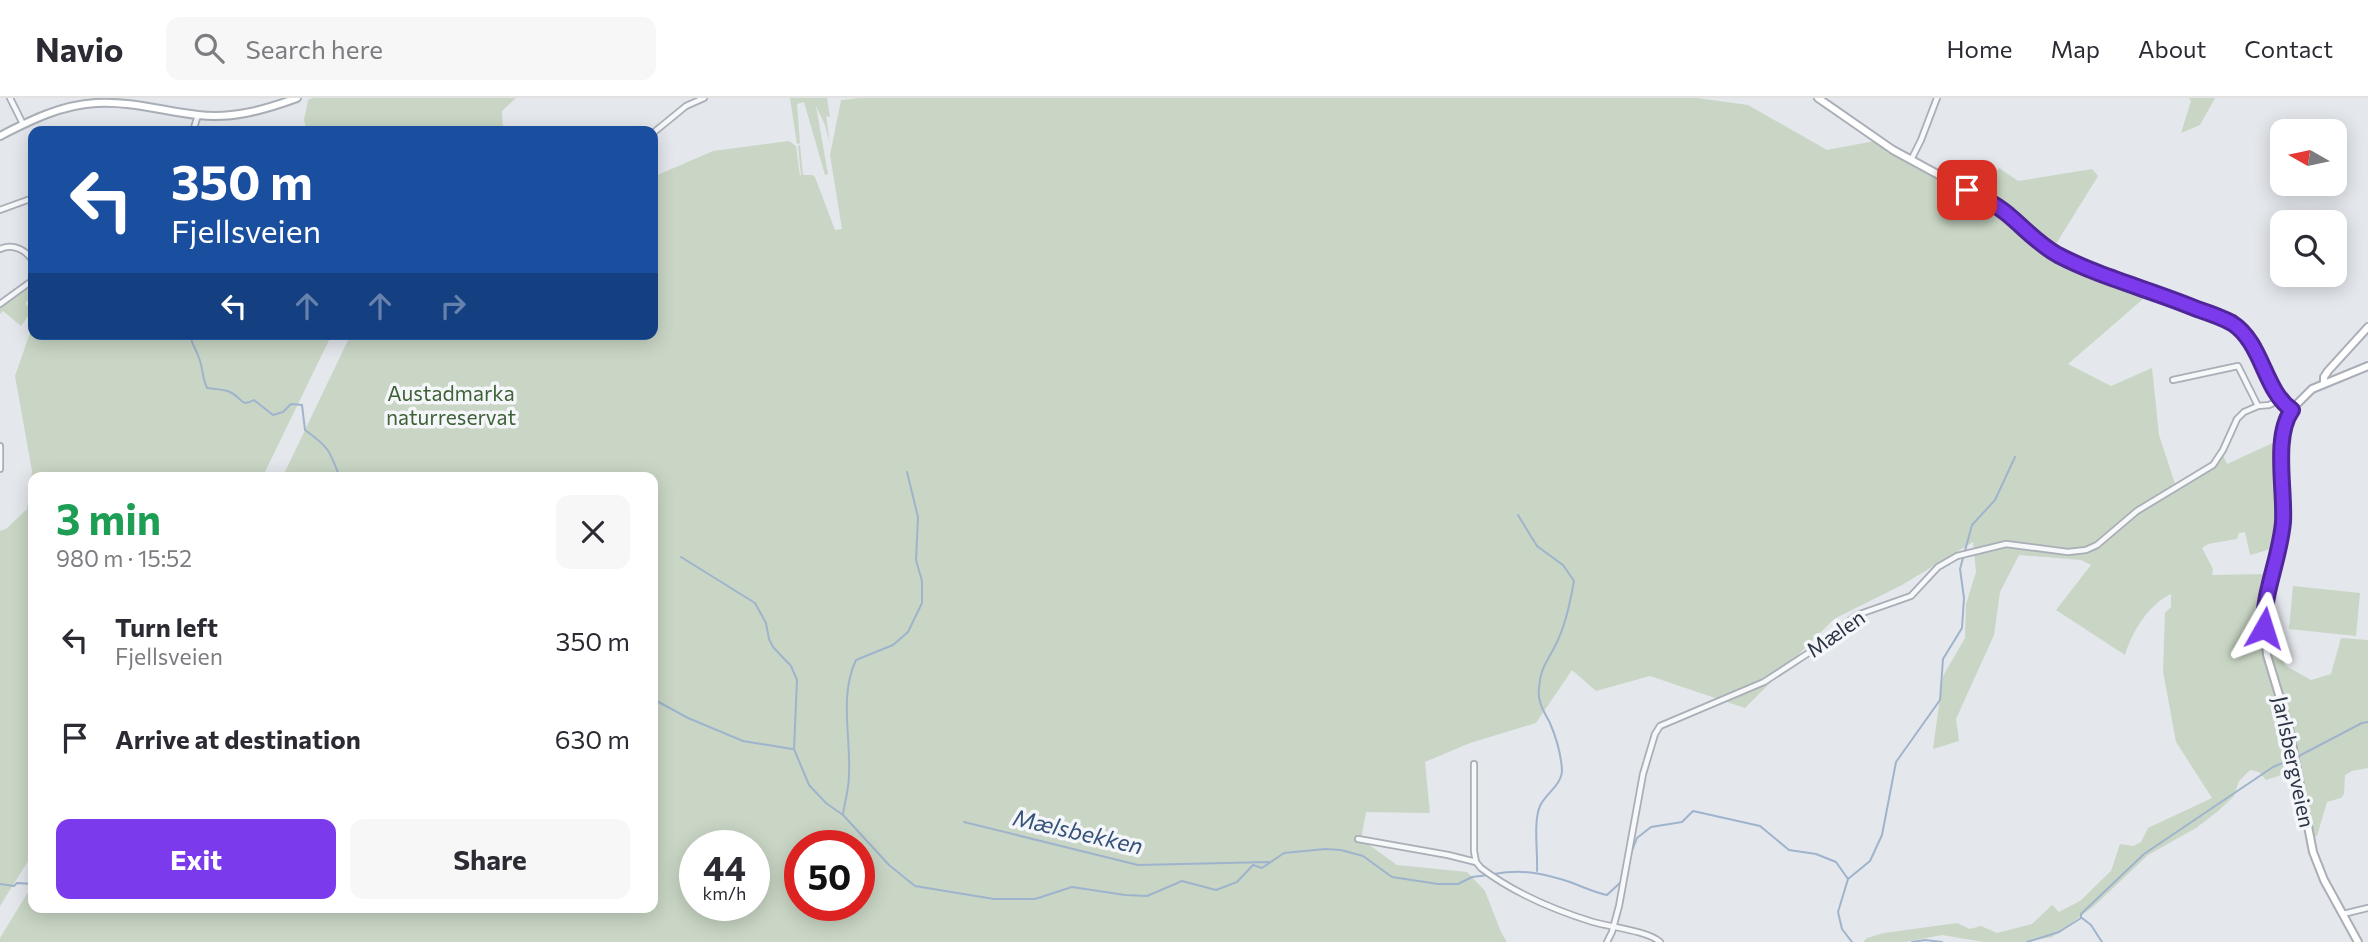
<!DOCTYPE html>
<meta charset="utf-8">
<style>
body{margin:0;font-family:Commissioner,sans-serif;background:#f7f7f7;color:#2b2b33;height:100vh;display:flex;flex-direction:column;font-size:26px;white-space:nowrap}
*{box-sizing:border-box;margin:0}
p{font-size:23px;color:#7c7c81}
.icon{flex:none;width:38px;height:38px;fill:none;stroke:currentColor;stroke-width:2;stroke-linecap:round;stroke-linejoin:round}
.map{position:relative;flex:1;overflow:hidden}
.sheet{position:absolute;left:28px;top:374px;width:630px;height:441px;display:flex;flex-direction:column;background:#fff;border-radius:14px;box-shadow:0 4px 18px #0003}
.sheet>*{flex:none}
.guide{position:absolute;left:28px;top:28px;width:630px;height:214px;border-radius:14px;box-shadow:0 4px 18px #0003;background:#1a4fa0;color:#fff;overflow:hidden}
.needle{width:46px;rotate:279deg}
.fabs{position:absolute;left:2270px;top:21px;display:grid;gap:14px}
.fabs a{display:grid;place-items:center;width:77px;height:77px;border-radius:14px;background:#fff;box-shadow:0 4px 18px #0003;font-size:35px}
.speed{position:absolute;left:679px;top:732px;display:flex;gap:14px;font-size:35px;font-weight:700;text-align:center}
.speed>*{display:grid;place-content:center;width:91px;height:91px;border-radius:50%;background:#fff;box-shadow:0 4px 18px #0003;line-height:1}
.speed small{font-size:18px;font-weight:400}
.speed .limit{border:10px solid #d22;background:#fff;color:#111}
.pin{position:absolute;display:grid;place-items:center;width:60px;height:60px;color:#fff;margin:-30px;border-radius:14px;box-shadow:0 4px 10px #0006}
.me{position:absolute;width:77px;margin:-38px;rotate:6deg;stroke-linejoin:round;filter:drop-shadow(0 0 5px #0008)}
.turn{display:flex;align-items:center;gap:24px;height:147px;padding:0 28px;font-size:32px}
.turn .icon{width:91px;height:91px;stroke-width:2.5}
.turn b{display:block;font-size:49px;line-height:60px}
.lanes{display:flex;align-items:center;height:66px;padding:0 28px;background:#0003;justify-content:center;gap:35px;direction:ltr}
.lanes .off{opacity:.35}
.round{display:grid;place-items:center;flex:none;width:74px;height:74px;border-radius:14px;background:#f7f7f7}
.headline{display:flex;align-items:center;justify-content:space-between;height:119px;padding:0 28px}
h1{font-size:42px;font-weight:700;line-height:52px;color:#1e9e55}
.action{display:flex;gap:14px;margin-top:auto;padding:14px 28px}
.action a{flex:1;height:80px;border-radius:14px;background:#7c3aed;color:#fff;font-size:28px;font-weight:700;line-height:80px;text-align:center}
.action a+a{background:#f7f7f7;color:#2b2b33}
ul{padding:0;list-style:none}
li{display:flex;align-items:center;gap:21px;height:98px;padding:0 28px}
li div{flex:1}
li b{display:block;font-size:26px}
li em{font-style:normal}
header{display:flex;align-items:center;gap:42px;box-sizing:border-box;height:98px;padding:0 35px;background:#fff;border-bottom:2px solid #e1e1e2}
header strong{font-size:33px}
nav{display:flex;gap:38px;margin-inline-start:auto;font-size:24px}
.search{width:490px;height:63px;background:#f7f7f7;display:flex;align-items:center;gap:18px;box-sizing:border-box;padding:0 24px;border-radius:14px;color:#7c7c81;font-size:26px}
.map>svg:first-child{display:block}
.green{fill:#c9d6c5;fill-rule:evenodd}
.lines{fill:none;stroke-linecap:round;stroke-linejoin:round}
.stream{stroke:#9fb4cc;stroke-width:2}
.minor-casing{stroke:#a9aeb7;stroke-width:8}
.secondary-casing{stroke:#a9aeb7;stroke-width:10}
.minor{stroke:#f7f8fa;stroke-width:4.5}
.secondary{stroke:#fff;stroke-width:6}
.route-casing{stroke:#51269a;stroke-width:18}
.route{stroke:#7c3aed;stroke-width:12}
.labels{text-anchor:middle;stroke-width:7;stroke-linejoin:round;paint-order:stroke}
.park-label{font-size:21px;fill:#3f6138;stroke:#f4f6f9}
.street-label{font-size:21px;fill:#2b3445;stroke:#f4f6f9}
.water-label{font-size:23px;font-style:italic;fill:#34527a;stroke:#f4f6f9}
</style>
<header>
<strong>Navio</strong>
<div class="search"><svg class="icon" aria-label="search" viewBox="0 0 24 24"><circle cx="10" cy="10" r="6"/><path d="M15 15l6 6"/></svg>Search here</div>
<nav><a>Home</a><a>Map</a><a>About</a><a>Contact</a></nav>
</header>
<div class="map">
<svg width="2368" height="844" viewBox="0 0 2368 844">
<rect width="100%" height="100%" fill="#e4e7ec"/>
<path class="green" d="M313 0H516L502 13 503 33H307L304 22 308 2Z
M790 0H827L830 19 826 18 830 46 825 27 816 8 828 76 825 77 804 4 797 6 800 45 797 46Z
M860 0H1697L1748 7 1827 52 1880 42 1978 96 1999 70 2018 83 2092 71 2098 78 2051 154 2150 195 2068 266 2111 288 2152 270 2159 337 2176 389 2208 371 2222 355 2227 366 2277 343 2276 409 2271 451 2250 457 2245 434 2239 435 2237 441 2208 446 2202 450 2213 471 2212 477 2267 476 2272 488 2269 515 2275 549 2286 568 2311 582 2331 576 2341 540 2368 542V670L2352 673 2345 677 2344 696 2341 700 2327 704 2317 738 2311 740 2298 667 2289 668 2285 676 2266 682 2259 674 2250 672 2239 683 2234 698 2217 714 2196 730 2148 757 2093 809 2052 839 2023 844H1984L1942 837 1905 844H1863L1867 840 1884 835 1957 825 1970 831 1981 828 1997 835 2032 826 2052 807 2059 814 2080 803 2111 773 2120 746 2133 748 2141 744 2148 730 2212 700 2176 644 2163 573 2165 515 2171 509V496C2148 507 2132 534 2125 557L2056 512 2091 467 2081 462 2019 457 2000 494 1994 537 1956 621 1959 643 1933 651 1943 578 1965 540 1966 506 1976 474 1973 444 1902 487 1834 521 1745 610 1650 578 1596 593 1572 572 1536 625 1470 645 1425 664 1430 715 1366 714 1361 741 1397 767 1467 774 1485 793 1501 834 1507 844H0V840L33 786V810H653V380H282L351 236H653V79L713 53 789 43 796 48 800 78 801 77 798 48 800 47 803 77H812L815 79 835 132 842 131 830 57 841 2ZM695 747H754V807H695ZM800 747H859V807H800Z
M2189 0H2215L2200 27 2181 35 2191 3Z
M28 189 33 195 32 201 30 200 25 206 33 211 21 228 3 213 0 216V209Z
M33 226V236H332L262 380H33V755L0 808V433L6 431 27 411 32 373 15 278Z
M2293 488 2360 495 2356 538 2289 531Z"/>
<g class="lines">
<path class="stream" d="M190 236C191 245 196 251 199 260 203 270 202 279 207 290 214 291 224 291 230 294 242 299 240 310 254 302L273 317 283 314 291 306 302 307 305 332C329 349 330 353 340 380
M1518 417 1537 448 1563 467 1574 483C1570 505 1565 530 1554 550 1546 565 1540 572 1539 590 1537 603 1544 614 1550 625 1556 639 1561 657 1562 672 1562 687 1545 696 1540 708 1533 724 1538 755 1537 773
M681 459 755 505 766 525 769 541 773 549 791 568 797 582 794 651 809 687 826 705 843 717 889 767 915 788 994 801H1035L1072 789 1125 797 1147 798 1182 783 1216 792 1237 784 1253 767 1262 770 1284 755 1325 751 1341 752 1363 758 1392 779 1438 786H1458L1472 779 1488 777
M653 601 688 620 743 643 792 651
M2297 659 2362 625 2368 624
M843 716C845 703 849 690 849 677 851 639 839 598 856 562L893 547 908 534 922 505V483L916 462 918 419 907 374
M964 724 1138 767 1269 764
M1630 758 1637 740 1651 729 1682 724 1693 713 1760 728 1789 752 1816 756 1836 764 1848 781
M1494 776C1523 771 1542 775 1570 784 1583 789 1593 794 1607 797L1622 783
M0 786 14 788 17 785 33 786
M2082 820 2091 827 2102 844
M1852 844 1842 831 1838 814 1848 781 1870 763 1882 737 1896 664 1940 602 1943 561 1962 530 1964 500 1960 471 1972 427 1995 402 2015 359
M1912 844 1925 842 1942 844
M2027 844 2059 834 2081 820V816L2144 756 2273 669 2292 661"/>
<defs>
<path id="minor" d="M10 0 23 26
M73 33H76
M193 33 198 17
M653 35 686 8 704 0
M1911 62 1921 42 1937 0
M0 112 33 100
M0 151C13 145 27 152 33 164
M0 206 33 182
M2173 282 2238 268 2258 308
M0 348V371
M1474 666V753L1476 764 1481 770C1514 795 1554 812 1593 824 1610 829 1648 833 1660 844
M1358 741 1448 757 1476 764
M2343 816 2368 810
M1607 844 1612 834 1619 808 1643 676 1655 636 1660 628 1764 584 1810 554 1857 517 1911 498 1938 469 1957 458 2006 446 2068 454 2086 452 2097 447 2137 413 2213 367 2223 352 2237 321 2244 314 2258 308 2269 307 2280 302"/>
<path id="secondary" d="M1818 0 1893 52 1996 108 2038 143 2058 157 2232 225C2262 247 2266 295 2292 312
M0 38C31 22 61 7 96 5 131 3 163 13 198 17 233 21 264 12 297 0
M2324 285V279L2328 273 2368 229
M2358 844 2324 782 2313 754 2289 630 2267 557 2264 521 2282 432V351L2286 321 2296 307 2312 291 2368 268"/>
</defs>
<use href="#minor" class="minor-casing"/>
<use href="#secondary" class="secondary-casing"/>
<use href="#minor" class="minor"/>
<use href="#secondary" class="secondary"/>
</g>
<g class="lines">
<defs>
<path id="route" d="M1967 92C1983 100 1999 108 2012 120 2027 133 2040 147 2058 157 2102 180 2152 192 2197 211 2209 215 2221 219 2232 225 2263 245 2264 293 2292 312 2273 338 2285 392 2283 424 2280 460 2263 494 2264 530"/>
</defs>
<use href="#route" class="route-casing"/>
<use href="#route" class="route"/>
</g>
<g class="labels">
<g class="park-label">
<text x="451" y="303">Austadmarka<tspan x="451" dy="24">naturreservat</tspan></text>
</g>
<g class="street-label">
<text transform="translate(1836 536) rotate(-35)" y="7">Mælen</text>
<text transform="translate(2293 664) rotate(78)" y="7">Jarlsbergveien</text>
</g>
<g class="water-label">
<text transform="translate(1078 734) rotate(13)" y="8">Mælsbekken</text>
</g>
</g>
</svg>
<div class="fabs">
<a><svg class="needle" viewBox="-14 -14 28 28"><path d="M0-13l5 13h-10z" fill="#e53935"/><path d="M0 13l5-13h-10z" fill="#7c7c81"/></svg></a>
<a><svg class="icon" aria-label="search" viewBox="0 0 24 24"><circle cx="10" cy="10" r="6"/><path d="M15 15l6 6"/></svg></a>
</div>
<div class="speed"><div>44<small>km/h</small></div><div class="limit">50</div></div>
<div class="pin" style="left:1967px;top:92px;background:#d93025"><svg class="icon" aria-label="arrive" viewBox="0 0 24 24"><path d="M6 21V4h12l-3 4 3 4H6"/></svg></div>
<svg class="me" style="left:2264px;top:530px" viewBox="-20 -20 40 40"><path d="M0-17L14 15 0 8-14 15z" fill="#7c3aed" stroke="#fff" stroke-width="4"/></svg>
<div class="guide">
<div class="turn"><svg class="icon" aria-label="left" viewBox="0 0 24 24"><path d="M17 20v-9H6M10 6l-5 5 5 5"/></svg><div><b>350 m</b>Fjellsveien</div></div>
<div class="lanes"><svg class="icon" aria-label="left" viewBox="0 0 24 24"><path d="M17 20v-9H6M10 6l-5 5 5 5"/></svg><svg class="icon off" aria-label="ahead" viewBox="0 0 24 24"><path d="M12 20V5M6 11l6-6 6 6"/></svg><svg class="icon off" aria-label="ahead" viewBox="0 0 24 24"><path d="M12 20V5M6 11l6-6 6 6"/></svg><svg class="icon off" aria-label="right" viewBox="0 0 24 24"><path d="M7 20v-9h11M14 6l5 5-5 5"/></svg></div>
</div>
<section class="sheet">
<div class="headline"><div><h1>3 min</h1><p>980 m · 15:52</p></div><a class="round"><svg class="icon" aria-label="close" viewBox="0 0 24 24"><path d="M6 6l12 12M18 6L6 18"/></svg></a></div>
<ul>
<li><svg class="icon" aria-label="left" viewBox="0 0 24 24"><path d="M17 20v-9H6M10 6l-5 5 5 5"/></svg><div><b>Turn left</b><p>Fjellsveien</p></div><em>350 m</em></li>
<li><svg class="icon" aria-label="arrive" viewBox="0 0 24 24"><path d="M6 21V4h12l-3 4 3 4H6"/></svg><div><b>Arrive at destination</b></div><em>630 m</em></li>
</ul>
<div class="action"><a>Exit</a><a>Share</a></div>
</section>
</div>
